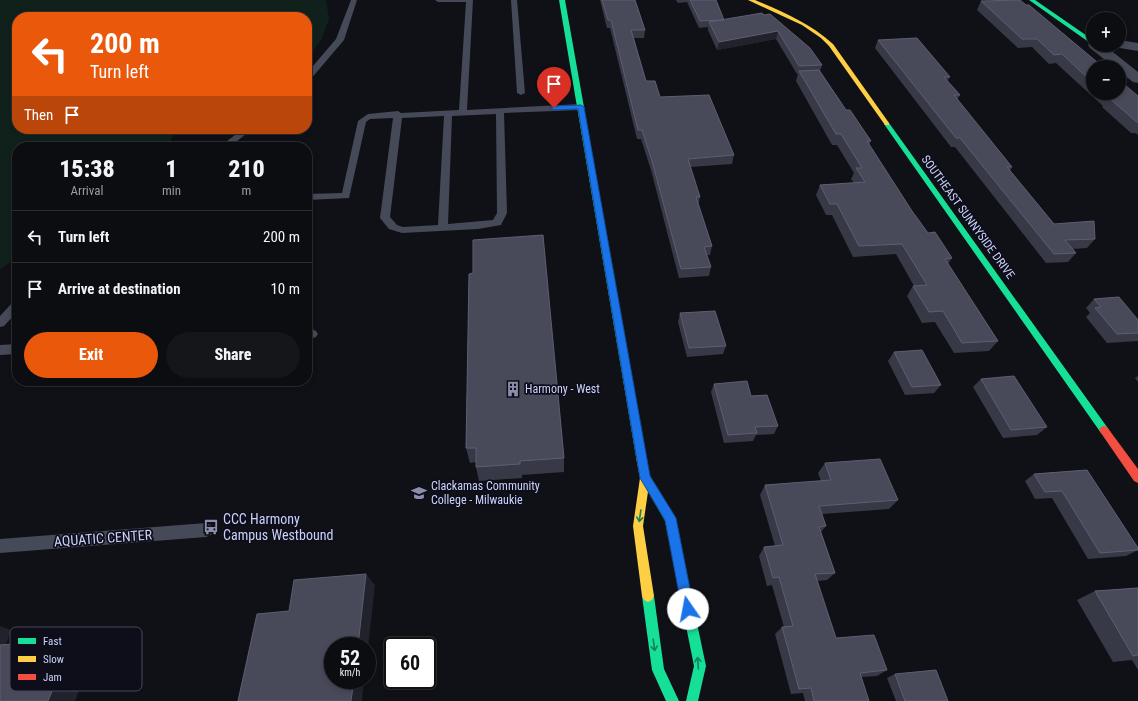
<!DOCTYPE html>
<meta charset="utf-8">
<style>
body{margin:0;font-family:"Roboto Condensed",sans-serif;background:#15161a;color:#f1f3f6;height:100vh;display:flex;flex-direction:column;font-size:15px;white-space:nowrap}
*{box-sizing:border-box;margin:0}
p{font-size:13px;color:#9a9c9f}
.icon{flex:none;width:22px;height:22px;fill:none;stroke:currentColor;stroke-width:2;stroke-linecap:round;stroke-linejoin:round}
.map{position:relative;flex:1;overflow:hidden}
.sheet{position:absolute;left:12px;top:142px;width:300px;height:244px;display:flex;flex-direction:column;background:#0c0d11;border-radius:16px;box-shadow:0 2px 6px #0003,0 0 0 1px #2c2d31}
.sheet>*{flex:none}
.top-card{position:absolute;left:12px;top:12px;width:300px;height:122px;border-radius:16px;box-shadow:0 2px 6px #0003,0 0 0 1px #2c2d31;background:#ea580c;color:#fff;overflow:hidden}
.buttons{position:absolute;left:1086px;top:12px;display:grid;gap:8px}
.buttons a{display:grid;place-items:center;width:40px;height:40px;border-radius:50%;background:#0c0d11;box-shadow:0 2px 6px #0003,0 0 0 1px #2c2d31;font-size:20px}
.speed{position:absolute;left:324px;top:637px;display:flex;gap:8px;font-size:20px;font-weight:700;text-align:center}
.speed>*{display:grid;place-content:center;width:52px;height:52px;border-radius:50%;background:#0c0d11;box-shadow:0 2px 6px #0003,0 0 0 1px #2c2d31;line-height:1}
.speed small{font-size:10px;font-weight:400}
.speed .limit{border:2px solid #111;border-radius:6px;background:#fff;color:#111}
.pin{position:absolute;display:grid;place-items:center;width:34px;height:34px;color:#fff;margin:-41px -17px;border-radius:50% 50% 50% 0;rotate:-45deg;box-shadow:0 0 4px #0007}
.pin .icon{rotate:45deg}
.me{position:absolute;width:44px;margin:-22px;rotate:348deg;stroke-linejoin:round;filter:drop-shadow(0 0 3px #0008)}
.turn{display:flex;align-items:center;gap:14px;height:84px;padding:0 12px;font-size:18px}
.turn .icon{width:52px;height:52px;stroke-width:2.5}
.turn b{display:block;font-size:28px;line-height:34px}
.then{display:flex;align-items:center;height:38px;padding:0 12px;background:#0003;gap:8px;font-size:15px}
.eta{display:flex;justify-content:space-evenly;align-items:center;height:68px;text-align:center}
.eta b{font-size:24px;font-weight:800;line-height:28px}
.button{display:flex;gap:8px;margin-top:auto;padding:8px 12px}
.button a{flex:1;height:46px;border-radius:24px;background:#ea580c;color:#fff;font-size:16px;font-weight:800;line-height:46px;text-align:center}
.button a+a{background:#15161a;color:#f1f3f6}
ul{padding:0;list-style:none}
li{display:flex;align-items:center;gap:12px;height:52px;padding:0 12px;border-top:1px solid #2c2d31}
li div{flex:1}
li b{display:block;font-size:15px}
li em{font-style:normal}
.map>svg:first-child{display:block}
.green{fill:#10211c}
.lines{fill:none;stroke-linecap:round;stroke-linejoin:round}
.lane{fill:#464957;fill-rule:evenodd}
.street{fill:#464957;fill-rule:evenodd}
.fast{fill:#16e098;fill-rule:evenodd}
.slow{fill:#ffcf43;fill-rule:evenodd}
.jam{fill:#f24e42;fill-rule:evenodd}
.wall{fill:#383946}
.shaded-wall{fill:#21222b}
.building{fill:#484a5a;stroke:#5c5f73}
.oneway{stroke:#12825f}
.route{fill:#1a73e8;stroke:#114b97}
.labels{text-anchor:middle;stroke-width:3.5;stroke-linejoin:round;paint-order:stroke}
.street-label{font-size:12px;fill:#cbd2f9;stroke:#0d0e1a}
.poi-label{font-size:12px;fill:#cbd2f9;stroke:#0d0e1a;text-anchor:start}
.near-poi-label{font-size:14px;fill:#cbd2f9;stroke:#0d0e1a;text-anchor:start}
.near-street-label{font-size:14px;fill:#cbd2f9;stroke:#0d0e1a}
.key{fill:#0d0e1a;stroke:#46495d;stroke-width:1}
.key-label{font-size:11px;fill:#cbd2f9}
</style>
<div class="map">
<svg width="1138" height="701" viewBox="0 0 1138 701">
<rect width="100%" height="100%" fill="#101117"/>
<path class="green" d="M0 0H326L329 19 321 40 307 59V17H17V129H176L168 147H17V258L0 269Z"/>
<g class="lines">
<path class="lane" d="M351 0H357L344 40 310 80H307V73L336 39Z
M435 0H473L467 110 581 104 585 107 581 110 504 113 507 213 501 225 478 229 402 233 389 229 380 218 393 118 370 119 366 122 349 198 307 200V194L342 193 358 121 368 114 398 111 401 113 459 110 466 2H438ZM496 114 497 213 493 220 448 224 452 116ZM444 116 438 225 403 227 397 225 390 217 402 118Z
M511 0H517L525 93 521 95 517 93Z
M243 129H253L229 147H219Z
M17 301V312L4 326 0 327V316L13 302Z
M312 329 316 331 318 334 316 337 307 340V330Z
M17 344V354L0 355V345Z
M206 523 211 525 213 530 211 535 206 537 0 553V539Z"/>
<path class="street" d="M1119 40 1138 43V51L1114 47 1113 45H1119Z
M1093 41V45H1104L1138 72V83L1133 82 1119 71V67H1114L1090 48 1088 45Z"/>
<path class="fast" d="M559 0H565L646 457 645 460 641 462 637 460 636 457Z
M1029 0H1035L1093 40V45Z
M887 122 889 123 1107 427 1109 430 1107 433 1104 434 1101 433 884 124Z
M645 473 649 475 675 519 706 666 698 701H686L694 666 665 521 640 478 641 475Z
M648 590 652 592 654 596 664 669 679 701H666L652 670 642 596 644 592Z"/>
<path class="slow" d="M748 0H755C783 12 810 23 833 44L889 123V125H885L829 46 821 38 802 25Z
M641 452 645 454 646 457 650 478 643 526 654 596 652 600 648 602 644 600 642 596 633 526 640 478 636 457 637 454Z"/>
<path class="jam" d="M1104 426 1107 427 1138 469V483L1134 481 1101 433 1099 430 1101 427Z"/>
</g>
<path class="wall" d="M596 0H635L645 30 644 38H634L646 81 660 97 734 155 732 164 690 167 700 197 698 206 712 246 710 255H707L711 267 709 276 679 278 651 170 641 139H637L610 28H607L600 0Z
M676 0H716L724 20 762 13 822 65 820 71 846 110 871 141 869 145 912 211 928 233 952 258 948 264 998 341 989 351 954 353 935 322 922 323 907 296 913 286H914L896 254 853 257 832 215H826L816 195 820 185 854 183 851 179 854 173 837 145H832L796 81 798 74H797L776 39 717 50 708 30V27L699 28 687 2 678 3Z
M981 1 1093 67V93H1119L1138 96V135L1135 133H1131L1102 107 1103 106 1056 63 1049 64 1032 47 1018 48 977 10Z
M878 40 950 77 947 81 960 95 957 100 1012 167 1010 171 1054 224 1095 239 1087 248 1072 249 1076 253 1068 262 1046 263 955 147H951L875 48Z
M469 274 564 458V472L522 475V478L479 481 476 467V462L470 463 466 448Z
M1094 299 1138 320V341L1107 343 1086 317 1090 313 1086 308Z
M680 313 726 346 723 354 687 357 678 322Z
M894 352 941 385 934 393 905 395 888 361Z
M1138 376V382L1135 378Z
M981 379 1047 427 1037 435 1003 438 973 387Z
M714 384 751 396 778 426 774 434 756 435 753 441 724 443 711 392Z
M825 463 898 500 889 509 822 514 826 526 821 532 835 573 827 580 817 581 836 638 887 670 877 676 861 677 869 701H805L803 693 791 694 775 634 782 627H784L772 585 767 586 759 556 764 547 775 546 760 495 765 485 821 481 818 473Z
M1087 470 1138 548V550L1126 556 1088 559 1052 498 1035 499 1025 481 1034 474Z
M1138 588V670L1132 660 1113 662 1077 600 1095 591Z
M895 674 948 701H896L887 678Z"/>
<path class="shaded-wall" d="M778 31 776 39 717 50 719 42Z
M366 574 375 585 367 656V646H358Z
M0 626 11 630 2 655 0 654Z
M73 639 95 648 75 701H48Z
M354 680H364L362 701H351Z"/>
<path class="building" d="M602 0H635L645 30H631L646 81H655L660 97 709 95 734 155 688 159 700 197H696L712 246 704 247 711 267 681 269 652 161 642 130H638L611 20H608Z
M690 0H716L724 20 700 21Z
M1020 0 1026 5H1029L1103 67H1093V83L1062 54 1054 55 1037 39H1022L981 1Z
M762 13 764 15 770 14 810 48 822 65 799 66 778 31 719 42 709 22Z
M917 38 950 77H944L960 95H954L1012 167H1007L1054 224 1094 221 1095 239 1065 240 1076 253 1054 254 960 138H956L878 40Z
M819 70 846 110H850L871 141H867L912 211 928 233 935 232 952 258 945 259 998 341 962 343 943 311 929 312 913 286 927 285 902 244 859 246 837 204H830L820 185 865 182 856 168H862L841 134H836L799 71Z
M1119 80 1138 96V123L1109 98H1110L1105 93H1119Z
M543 235 564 458 520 461V464L476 467V448H466L469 274 473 273V240Z
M1119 297 1138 320V333L1117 334 1095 308 1101 307 1094 299Z
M715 311 726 346 689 348 680 313Z
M922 350 941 385 912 387 894 352Z
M1014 376 1047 427 1011 430 981 379Z
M747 381 751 396 767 395 778 426 755 427 757 433 728 435 714 384Z
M880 459 898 500 819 506 826 526 819 527 835 573 815 574 836 638 874 635 887 670 860 673 869 701H814L811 688 799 689 782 627 793 626 779 577 773 578 764 547 783 545 765 485 831 480 825 463Z
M1087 470 1138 548V550L1100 553 1062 491 1045 492 1034 474Z
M366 574 358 646H333V680H354L351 701H238L257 614 289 611 294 580Z
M1138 588V655L1133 656 1095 591Z
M73 639 48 701H0V645Z
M936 670 948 701H905L895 674Z"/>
<defs><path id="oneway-shaft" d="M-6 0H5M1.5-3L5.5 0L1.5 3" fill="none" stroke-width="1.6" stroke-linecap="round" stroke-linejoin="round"/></defs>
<g class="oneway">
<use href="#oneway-shaft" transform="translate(640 516) rotate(98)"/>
<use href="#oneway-shaft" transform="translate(654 645) rotate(82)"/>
<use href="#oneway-shaft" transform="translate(698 663) rotate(-94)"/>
</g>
<path class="route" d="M581 105 584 107 650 476 676 518 694 609 693 613 688 615 684 613 682 609 665 520 640 478 578 109 554 110 550 108 554 106Z"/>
<defs>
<symbol id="building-bare" viewBox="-9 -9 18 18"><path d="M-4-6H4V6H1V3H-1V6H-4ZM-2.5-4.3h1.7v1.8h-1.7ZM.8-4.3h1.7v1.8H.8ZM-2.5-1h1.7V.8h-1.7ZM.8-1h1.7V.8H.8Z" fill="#8a8eaa" stroke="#0d0e1a" stroke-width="2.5" paint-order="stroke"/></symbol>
<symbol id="university-bare" viewBox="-9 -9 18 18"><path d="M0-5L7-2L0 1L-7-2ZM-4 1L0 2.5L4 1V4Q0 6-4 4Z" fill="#8a8eaa" stroke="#0d0e1a" stroke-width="2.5" paint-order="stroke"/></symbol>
<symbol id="bus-bare" viewBox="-9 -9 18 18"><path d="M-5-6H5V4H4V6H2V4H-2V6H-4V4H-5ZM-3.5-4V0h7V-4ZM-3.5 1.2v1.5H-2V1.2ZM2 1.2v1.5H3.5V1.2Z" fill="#8a8eaa" stroke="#0d0e1a" stroke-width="2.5" paint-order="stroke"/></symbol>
</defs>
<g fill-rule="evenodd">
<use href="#building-bare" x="502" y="378" width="22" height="22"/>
<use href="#university-bare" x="408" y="482" width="22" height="22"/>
<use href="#bus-bare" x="200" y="516" width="22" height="22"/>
</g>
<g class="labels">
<g class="street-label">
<text transform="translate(968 217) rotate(54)" y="4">SOUTHEAST SUNNYSIDE DRIVE</text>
</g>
<g class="poi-label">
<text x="525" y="393">Harmony - West</text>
<text x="431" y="490">Clackamas Community<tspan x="431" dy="14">College - Milwaukie</tspan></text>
</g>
<g class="near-poi-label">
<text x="223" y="524">CCC Harmony<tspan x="223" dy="16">Campus Westbound</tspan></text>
</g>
<g class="near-street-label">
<text transform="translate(103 538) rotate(-4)" y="5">AQUATIC CENTER</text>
</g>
</g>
<rect x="10" y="627" width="132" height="64" rx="6" class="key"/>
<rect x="18" y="638" width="18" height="6" fill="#16e098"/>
<rect x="18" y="656" width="18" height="6" fill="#ffcf43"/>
<rect x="18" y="674" width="18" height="6" fill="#f24e42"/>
<g class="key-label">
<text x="43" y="645">Fast</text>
<text x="43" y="663">Slow</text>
<text x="43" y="681">Jam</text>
</g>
</svg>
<div class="buttons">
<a>+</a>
<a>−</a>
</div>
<div class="speed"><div>52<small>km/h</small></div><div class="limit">60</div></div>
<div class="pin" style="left:554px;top:108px;background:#d93025"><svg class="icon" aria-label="arrive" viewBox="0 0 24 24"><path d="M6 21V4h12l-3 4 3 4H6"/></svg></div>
<svg class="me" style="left:688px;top:609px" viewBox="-20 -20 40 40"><circle r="19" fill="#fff"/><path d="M0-13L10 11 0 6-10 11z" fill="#1a73e8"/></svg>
<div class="top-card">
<div class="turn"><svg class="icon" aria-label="left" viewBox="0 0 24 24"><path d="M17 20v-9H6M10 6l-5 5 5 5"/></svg><div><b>200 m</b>Turn left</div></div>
<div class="then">Then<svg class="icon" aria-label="arrive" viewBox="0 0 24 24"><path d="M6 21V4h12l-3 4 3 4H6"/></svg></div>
</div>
<section class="sheet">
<div class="eta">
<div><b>15:38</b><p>Arrival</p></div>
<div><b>1</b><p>min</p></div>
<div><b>210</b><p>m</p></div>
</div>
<ul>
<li><svg class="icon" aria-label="left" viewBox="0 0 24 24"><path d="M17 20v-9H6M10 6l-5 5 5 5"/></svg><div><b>Turn left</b></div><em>200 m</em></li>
<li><svg class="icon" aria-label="arrive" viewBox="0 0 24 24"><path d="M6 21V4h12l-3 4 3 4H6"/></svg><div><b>Arrive at destination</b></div><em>10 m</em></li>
</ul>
<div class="button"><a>Exit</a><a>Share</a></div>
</section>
</div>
